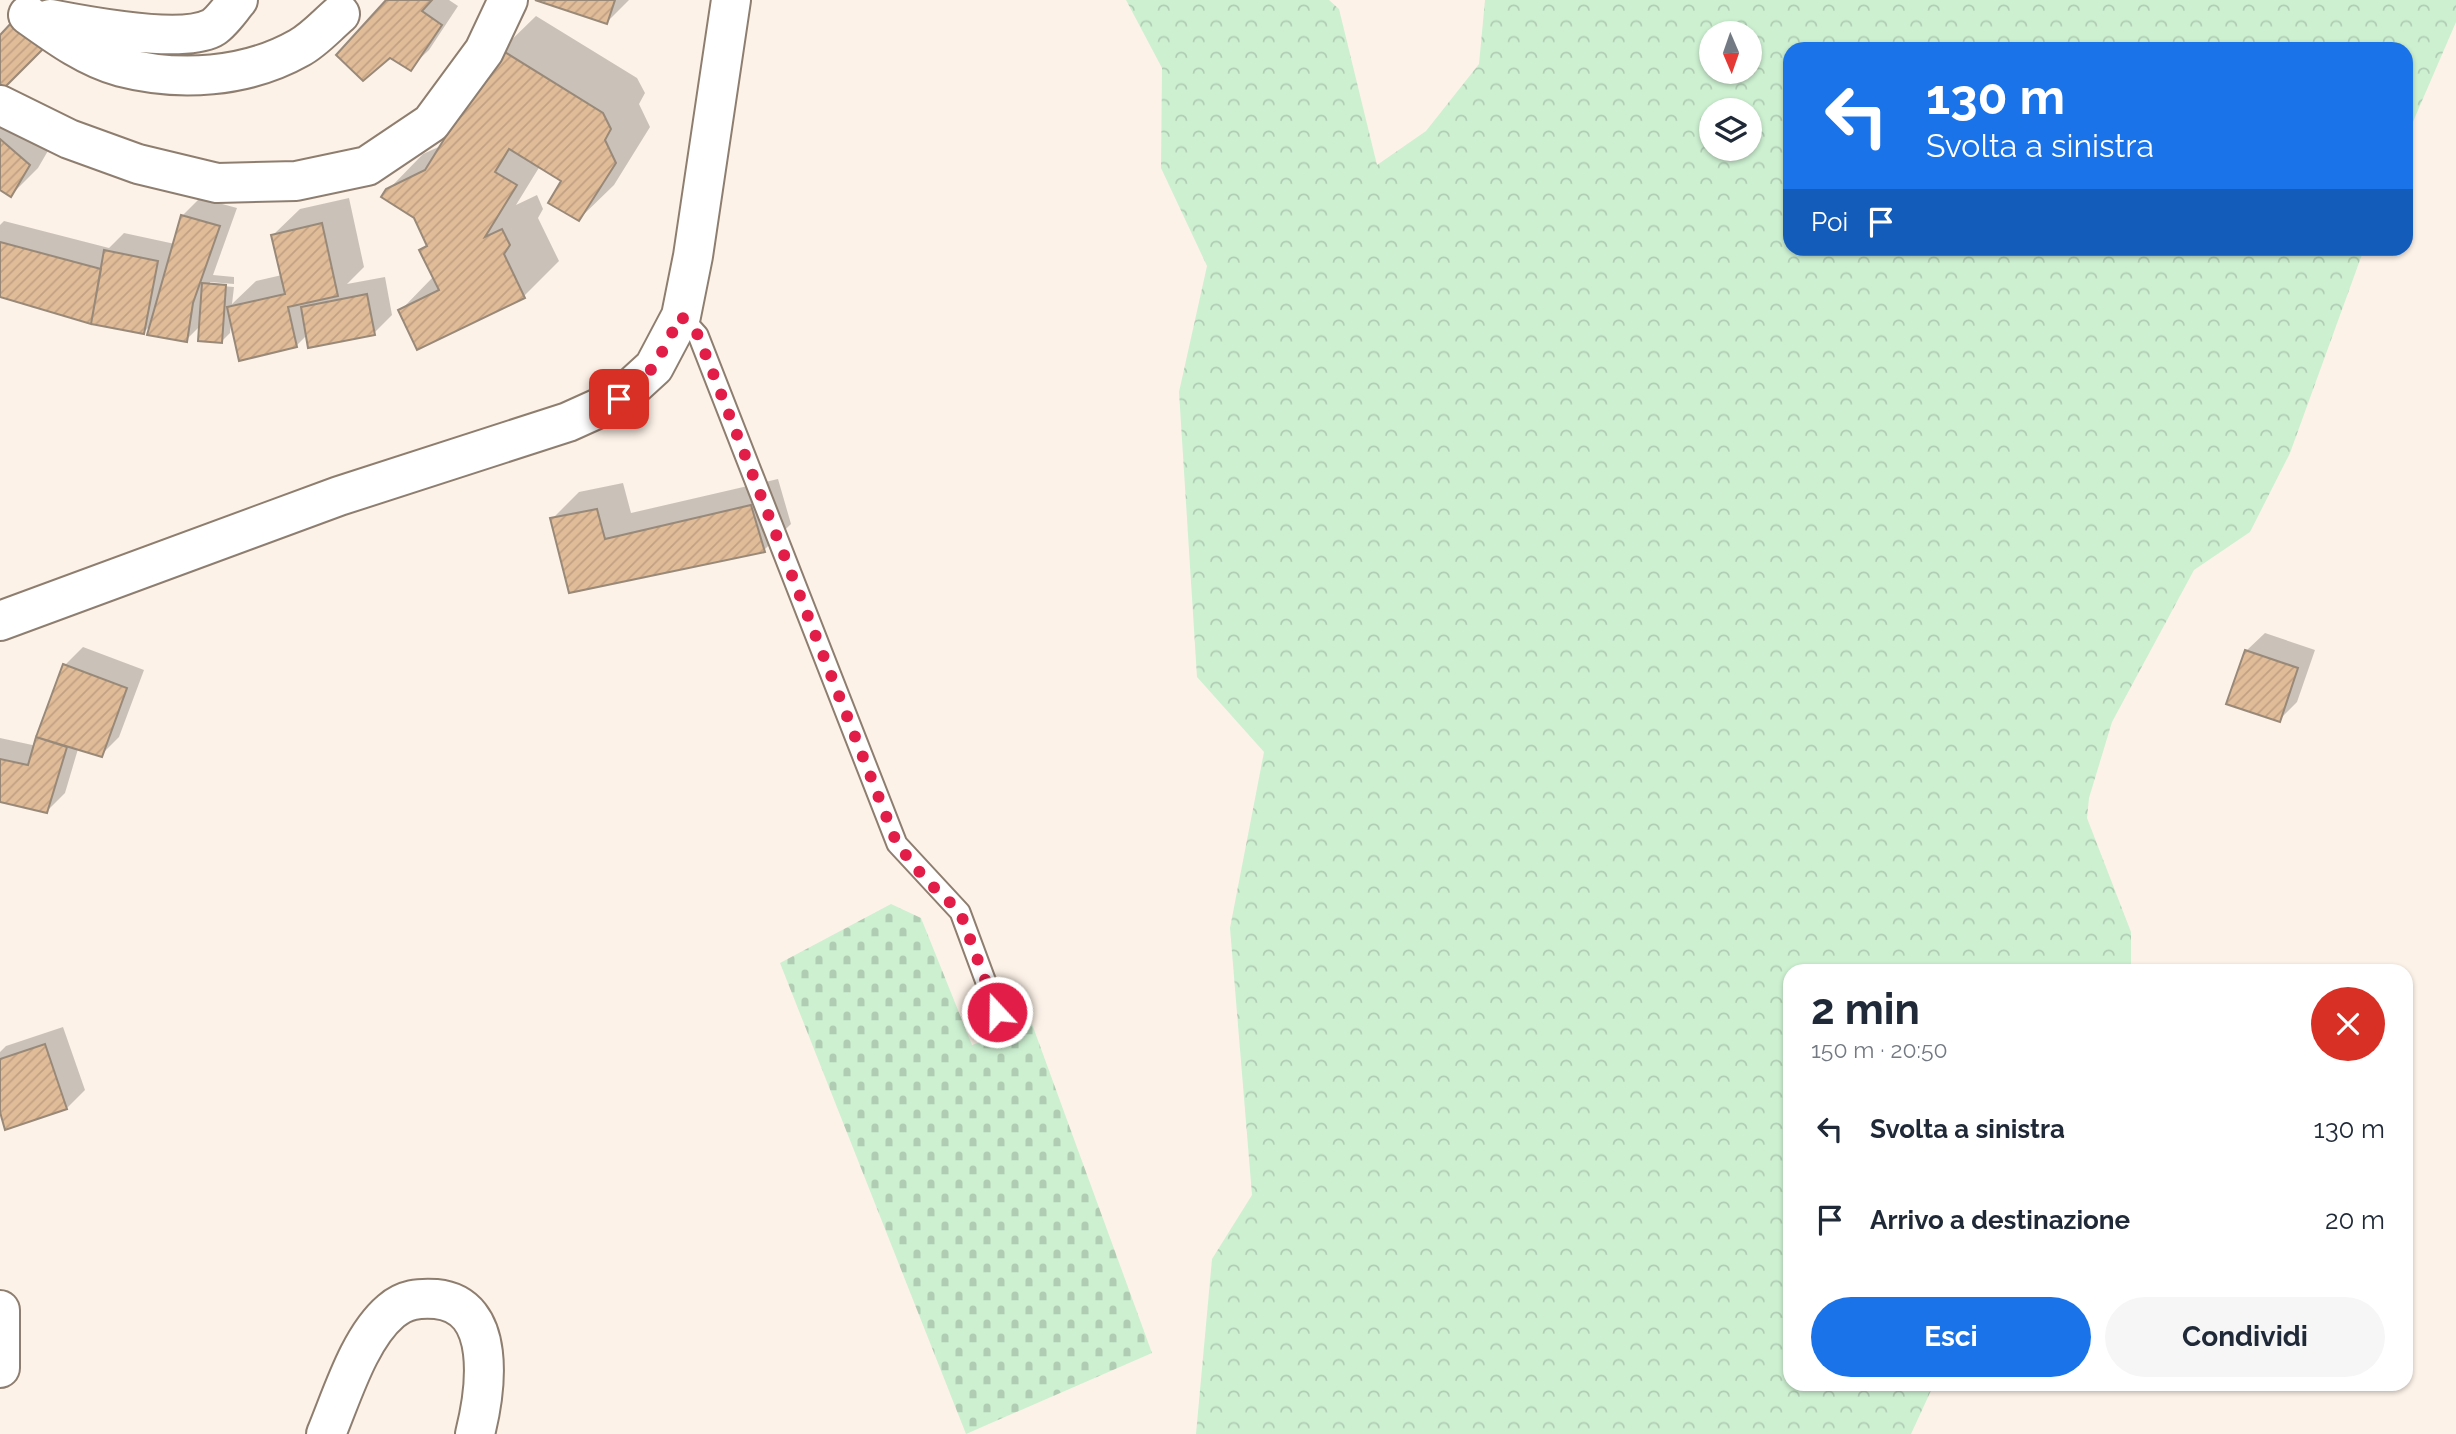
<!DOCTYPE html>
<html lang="it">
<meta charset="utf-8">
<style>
body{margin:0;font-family:Raleway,sans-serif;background:#f6f6f7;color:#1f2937;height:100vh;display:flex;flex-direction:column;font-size:26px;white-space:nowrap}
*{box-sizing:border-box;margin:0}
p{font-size:23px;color:#747a83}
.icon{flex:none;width:38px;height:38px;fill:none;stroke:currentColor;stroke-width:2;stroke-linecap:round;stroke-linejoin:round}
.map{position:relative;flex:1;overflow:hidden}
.side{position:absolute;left:1783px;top:964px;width:630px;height:427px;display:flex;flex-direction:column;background:#fff;border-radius:21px;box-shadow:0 2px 5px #0004}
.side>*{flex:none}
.guide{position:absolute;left:1783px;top:42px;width:630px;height:214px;border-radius:21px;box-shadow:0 2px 5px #0004;background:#1a73e8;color:#fff;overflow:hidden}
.needle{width:46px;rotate:178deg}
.controls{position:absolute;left:1699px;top:21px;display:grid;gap:14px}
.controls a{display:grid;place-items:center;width:63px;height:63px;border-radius:50%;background:#fff;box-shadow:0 2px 5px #0004;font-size:35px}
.pin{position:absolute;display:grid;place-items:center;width:60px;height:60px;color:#fff;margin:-30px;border-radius:14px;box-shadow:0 4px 10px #0006}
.me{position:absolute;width:77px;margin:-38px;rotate:339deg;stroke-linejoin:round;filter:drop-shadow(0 0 5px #0008)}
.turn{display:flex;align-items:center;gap:24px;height:147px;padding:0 28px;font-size:32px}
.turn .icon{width:91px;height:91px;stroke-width:2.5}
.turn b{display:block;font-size:49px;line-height:60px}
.then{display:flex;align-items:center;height:66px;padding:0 28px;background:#0003;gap:14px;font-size:26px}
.round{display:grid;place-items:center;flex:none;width:74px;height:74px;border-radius:37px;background:#f6f6f7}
.overview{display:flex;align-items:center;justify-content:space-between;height:119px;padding:0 28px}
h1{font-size:42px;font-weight:700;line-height:52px}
.cta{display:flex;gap:14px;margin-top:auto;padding:14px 28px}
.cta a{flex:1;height:80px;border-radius:42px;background:#1a73e8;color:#fff;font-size:28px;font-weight:700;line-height:80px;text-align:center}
.cta a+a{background:#f6f6f7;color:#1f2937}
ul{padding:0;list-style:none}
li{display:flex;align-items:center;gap:21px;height:91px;padding:0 28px}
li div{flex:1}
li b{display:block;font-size:26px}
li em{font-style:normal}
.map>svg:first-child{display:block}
.forest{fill:url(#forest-crowns);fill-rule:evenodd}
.cemetery{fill:url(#cemetery-stones)}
.shadow{fill:#0003}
.building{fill:url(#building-hatch);stroke:#998979;stroke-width:2}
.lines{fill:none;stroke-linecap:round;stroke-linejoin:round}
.service-casing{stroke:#8e7e6f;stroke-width:23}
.minor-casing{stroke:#8e7e6f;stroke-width:42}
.tertiary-casing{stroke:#8e7e6f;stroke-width:42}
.service{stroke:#fff;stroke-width:19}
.minor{stroke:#fff;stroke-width:38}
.tertiary{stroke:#fff;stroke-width:38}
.route{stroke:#e11d48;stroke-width:12;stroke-dasharray:0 21.6}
</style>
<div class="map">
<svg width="2456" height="1434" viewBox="0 0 2456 1434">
<defs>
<pattern id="forest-crowns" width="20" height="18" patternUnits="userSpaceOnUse" patternTransform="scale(1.75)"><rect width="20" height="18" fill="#cdf0d1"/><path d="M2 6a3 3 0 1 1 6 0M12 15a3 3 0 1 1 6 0" fill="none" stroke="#b0cdb3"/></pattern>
<pattern id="cemetery-stones" width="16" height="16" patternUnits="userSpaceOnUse" patternTransform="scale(1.75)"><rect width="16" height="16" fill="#cdf0d1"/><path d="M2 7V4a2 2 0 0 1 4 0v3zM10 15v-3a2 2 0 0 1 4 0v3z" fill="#b0cdb3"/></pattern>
<pattern id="building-hatch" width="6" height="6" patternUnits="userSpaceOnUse" patternTransform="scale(1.75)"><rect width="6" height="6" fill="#e1bc99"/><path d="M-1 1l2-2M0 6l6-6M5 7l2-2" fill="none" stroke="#c1a183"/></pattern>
</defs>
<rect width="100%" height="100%" fill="#fdf2e8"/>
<path class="forest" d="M1126 0H1329L1339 9 1377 165 1426 131 1479 64 1485 0H2456V22L2406 138V49H1790V248L2364 249 2290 453 2250 532 2194 570 2112 722 2089 798 2087 818 2131 932V971H1790V1384H1934L1911 1434H1196L1212 1259 1252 1195 1230 928 1264 752 1197 677 1179 392 1207 266 1161 168 1162 68ZM1712 33H1750V72H1712ZM1712 110H1750V149H1712Z"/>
<path class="cemetery" d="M891 904 921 918 972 1045 1032 1024 1152 1353 966 1434 780 963Z"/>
<path class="shadow" d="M388 0H449L458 6 429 50 410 68 390 56Z
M541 0H629L607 22Z
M536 16 637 78 645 93 639 104 650 127 614 185 579 219 563 181 540 166 516 205 537 195 543 209 538 218 559 261 524 296 418 347 400 311 434 276 421 250 428 243 415 216 388 190 423 154 443 145 501 50Z
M0 37 2 88 56 137 38 168 11 195 0 188Z
M200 198 237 208 213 275 234 277V284L210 282V285L234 287 232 304 256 281 282 275 273 235 300 209 349 198 364 267 347 284 385 277 392 315 374 333 308 334 297 345 231 323 230 333 222 341 201 325 186 340 152 324 144 332 0 296V225L4 221 109 248 124 233 175 244 182 216Z
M778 479 791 524 764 550 570 591 552 519 579 492 623 483 631 513Z
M2265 633 2315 650 2297 702 2279 720 2246 651Z
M83 647 144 670 119 737 101 755 78 749 65 793 47 811 0 800V738L37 746 65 665Z
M63 1027 85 1090 67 1108 0 1105V1052L6 1046Z"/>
<path class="building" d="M386 0H432L422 11 442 25 411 71 390 58 363 81 336 55Z
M535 0H615L607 24Z
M14 20 45 47 0 92V35Z
M500 49 603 113 611 129 605 140 616 163 579 221 548 203 561 181 509 149 495 172 517 185 485 237 502 229 510 245 504 254 525 298 417 350 398 310 439 290 419 250 427 246 414 218 381 197 386 189 425 170Z
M0 139 30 165 11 197 0 190Z
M181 215 220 226 193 303 187 342 147 335Z
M322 223 338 296 288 307 297 347 239 361 227 307 285 294 271 235Z
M0 242 101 269 91 324 0 297Z
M104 250 158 261 144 334 91 324Z
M202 283 226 285 222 343 198 341Z
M367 294 375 335 308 348 301 307Z
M751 505 765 552 569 593 550 518 597 509 605 539Z
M2245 650 2298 668 2280 722 2226 704Z
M63 664 127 688 102 757 36 737Z
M36 737 67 747 47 813 0 802V759L28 765Z
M45 1044 67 1109 5 1130 0 1112V1059Z"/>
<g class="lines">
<defs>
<path id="service" d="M681 316 698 335 897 844 960 912 997 1012"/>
<path id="minor" d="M28 15C56 35 87 58 121 67 179 82 246 78 299 48 314 40 327 25 340 14
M50 19C86 26 180 44 212 28 221 23 231 8 238 0
M0 105 69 139 138 164 217 183 296 181 367 166 431 123 484 51 508 0
M0 621 339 496 568 422 619 399 654 367 681 316 693 256 731 0"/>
<path id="tertiary" d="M0 1310V1368
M326 1434C342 1396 359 1338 391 1311 405 1299 419 1298 436 1299 498 1305 486 1390 475 1434"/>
</defs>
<use href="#service" class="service-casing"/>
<use href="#minor" class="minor-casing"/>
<use href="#tertiary" class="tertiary-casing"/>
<use href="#service" class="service"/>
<use href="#minor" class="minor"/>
<use href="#tertiary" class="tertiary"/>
</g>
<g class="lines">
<path class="route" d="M619 399 654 367 681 316 698 335 897 844 926 880 960 912 997 1012"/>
</g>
</svg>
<div class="controls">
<a><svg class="needle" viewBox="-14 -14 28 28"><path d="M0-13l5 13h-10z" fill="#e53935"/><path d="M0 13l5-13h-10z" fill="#747a83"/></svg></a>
<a><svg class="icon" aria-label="layers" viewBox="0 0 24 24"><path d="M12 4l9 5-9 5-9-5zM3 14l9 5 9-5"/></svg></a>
</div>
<div class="pin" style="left:619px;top:399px;background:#d93025"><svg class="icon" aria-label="arrive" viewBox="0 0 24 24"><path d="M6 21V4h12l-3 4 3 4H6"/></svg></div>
<svg class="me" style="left:997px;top:1012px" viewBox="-20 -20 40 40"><circle r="17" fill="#e11d48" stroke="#fff" stroke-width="3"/><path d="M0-11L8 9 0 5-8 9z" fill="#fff"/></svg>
<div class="guide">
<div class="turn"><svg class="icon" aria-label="left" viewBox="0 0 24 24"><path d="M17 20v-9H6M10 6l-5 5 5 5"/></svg><div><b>130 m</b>Svolta a sinistra</div></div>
<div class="then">Poi<svg class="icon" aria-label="arrive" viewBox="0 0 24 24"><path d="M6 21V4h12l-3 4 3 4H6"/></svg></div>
</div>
<section class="side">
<div class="overview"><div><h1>2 min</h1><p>150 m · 20:50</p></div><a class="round" style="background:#d93025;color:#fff"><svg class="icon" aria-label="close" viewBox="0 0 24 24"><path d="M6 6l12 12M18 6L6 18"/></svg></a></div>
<ul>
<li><svg class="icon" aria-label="left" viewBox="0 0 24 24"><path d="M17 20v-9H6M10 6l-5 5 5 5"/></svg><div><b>Svolta a sinistra</b></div><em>130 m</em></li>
<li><svg class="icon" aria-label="arrive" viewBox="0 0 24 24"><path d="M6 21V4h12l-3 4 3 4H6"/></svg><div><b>Arrivo a destinazione</b></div><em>20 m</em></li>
</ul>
<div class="cta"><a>Esci</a><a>Condividi</a></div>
</section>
</div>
